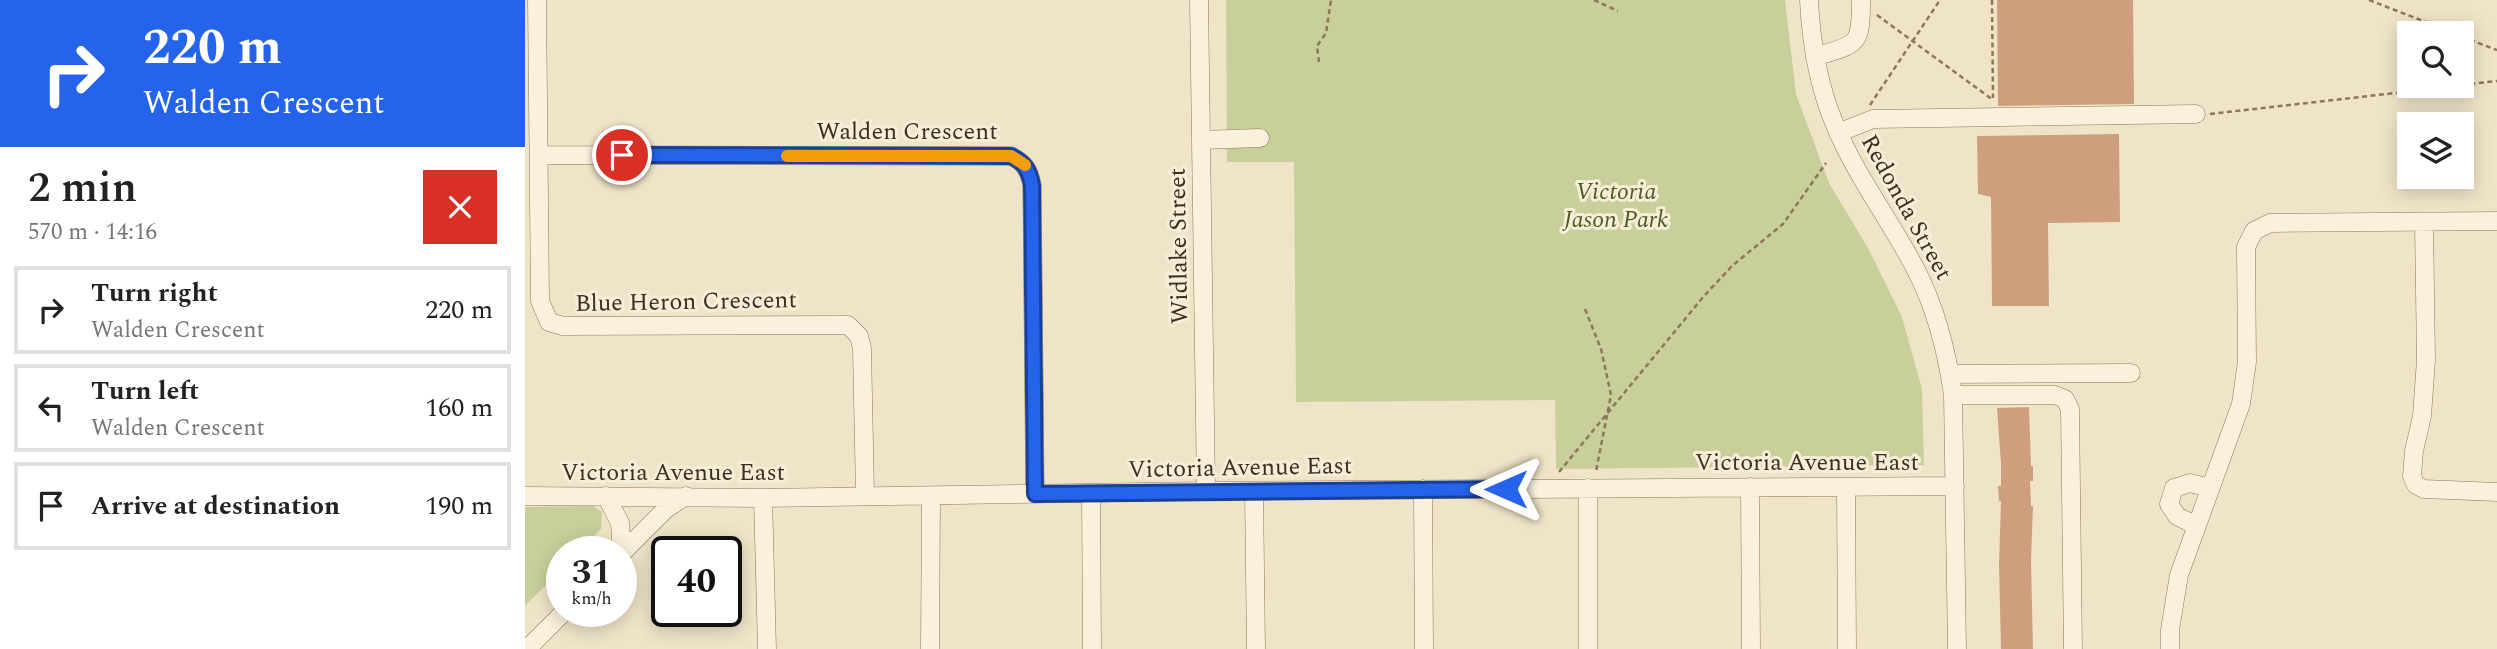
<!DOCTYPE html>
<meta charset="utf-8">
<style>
body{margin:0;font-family:Spectral,serif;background:#f2f2f2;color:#222;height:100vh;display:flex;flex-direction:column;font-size:26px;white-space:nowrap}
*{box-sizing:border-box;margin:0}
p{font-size:23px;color:#767676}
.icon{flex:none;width:38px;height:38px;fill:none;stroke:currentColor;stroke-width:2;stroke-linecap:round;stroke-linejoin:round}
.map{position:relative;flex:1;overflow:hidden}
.details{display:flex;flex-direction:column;background:#fff;width:525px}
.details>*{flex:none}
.guide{background:#2563eb;color:#fff;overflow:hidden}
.tools{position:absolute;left:1872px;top:21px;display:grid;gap:14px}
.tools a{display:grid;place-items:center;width:77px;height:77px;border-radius:0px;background:#fff;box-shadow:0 4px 18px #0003;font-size:35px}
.speed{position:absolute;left:21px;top:536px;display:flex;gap:14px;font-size:35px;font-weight:700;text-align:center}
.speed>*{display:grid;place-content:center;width:91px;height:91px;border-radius:50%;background:#fff;box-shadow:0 4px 18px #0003;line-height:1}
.speed small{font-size:18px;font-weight:400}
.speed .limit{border:4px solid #111;border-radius:10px;background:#fff;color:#111}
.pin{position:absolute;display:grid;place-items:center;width:60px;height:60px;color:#fff;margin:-30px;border:4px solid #fff;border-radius:50%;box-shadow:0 2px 7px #0007}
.me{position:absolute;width:77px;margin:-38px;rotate:270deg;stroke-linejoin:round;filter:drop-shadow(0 0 5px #0008)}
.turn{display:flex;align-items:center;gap:24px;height:147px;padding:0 28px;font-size:32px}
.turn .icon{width:91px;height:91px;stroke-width:2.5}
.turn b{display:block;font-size:49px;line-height:60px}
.round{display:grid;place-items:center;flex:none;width:74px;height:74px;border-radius:0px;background:#f2f2f2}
.summary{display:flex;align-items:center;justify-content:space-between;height:119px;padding:0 28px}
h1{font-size:42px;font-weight:600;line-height:52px}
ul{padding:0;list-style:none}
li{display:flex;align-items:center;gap:21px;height:88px;margin:0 14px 10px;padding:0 14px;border:4px solid #e0e0e0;border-radius:0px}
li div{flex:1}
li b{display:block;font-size:26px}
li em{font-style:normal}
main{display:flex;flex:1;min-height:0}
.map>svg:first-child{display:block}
.green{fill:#c9cf9b}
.building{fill:#cf9f7d}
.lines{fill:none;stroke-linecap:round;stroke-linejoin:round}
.minor-casing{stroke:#8d765c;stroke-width:19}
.path{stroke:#8d765c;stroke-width:2.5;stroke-dasharray:5 3.5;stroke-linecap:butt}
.minor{stroke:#faf1dc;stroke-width:18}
.route-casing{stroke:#184099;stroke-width:18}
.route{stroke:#2563eb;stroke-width:12}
.slow{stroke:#f59e0b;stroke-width:12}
.labels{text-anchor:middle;stroke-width:6;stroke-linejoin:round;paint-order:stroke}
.street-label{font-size:24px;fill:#3d2e20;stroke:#f7eed8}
.park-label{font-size:24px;font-style:italic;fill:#4d5a26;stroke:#f7eed8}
</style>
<main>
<section class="details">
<div class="guide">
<div class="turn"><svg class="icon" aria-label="right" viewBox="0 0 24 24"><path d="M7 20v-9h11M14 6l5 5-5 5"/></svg><div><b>220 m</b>Walden Crescent</div></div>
</div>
<div class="summary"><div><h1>2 min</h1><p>570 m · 14:16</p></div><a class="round" style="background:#d93025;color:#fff"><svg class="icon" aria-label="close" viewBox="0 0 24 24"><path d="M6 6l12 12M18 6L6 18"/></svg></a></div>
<ul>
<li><svg class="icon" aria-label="right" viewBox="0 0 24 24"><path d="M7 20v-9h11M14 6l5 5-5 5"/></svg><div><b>Turn right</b><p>Walden Crescent</p></div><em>220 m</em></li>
<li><svg class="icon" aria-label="left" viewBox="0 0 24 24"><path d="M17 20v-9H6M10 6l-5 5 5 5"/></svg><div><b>Turn left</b><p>Walden Crescent</p></div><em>160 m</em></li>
<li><svg class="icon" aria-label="arrive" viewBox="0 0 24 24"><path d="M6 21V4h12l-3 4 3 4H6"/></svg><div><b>Arrive at destination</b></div><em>190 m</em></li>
</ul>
</section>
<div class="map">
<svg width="1972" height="649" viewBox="0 0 1972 649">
<rect width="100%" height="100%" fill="#f0e4c8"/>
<path class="green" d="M701 0H1260L1271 94 1304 183 1343 248 1377 317 1397 389 1399 465 1031 469 1030 400 771 402 769 162H702Z
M68 506 77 512 76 529 54 551H37V569L0 606V507Z"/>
<path class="building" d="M1472 0H1608L1609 104 1473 106Z
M1594 134 1595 222 1523 223 1524 306H1467L1466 197 1453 194 1452 136Z
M1504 407 1506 466H1508V481H1505L1506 506H1508L1506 562 1508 649H1476L1474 565 1476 501H1474L1473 486H1476V464L1472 408Z"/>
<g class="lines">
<defs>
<path id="minor" d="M12 0 15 301 24 322 38 326 323 325 334 336 337 348 340 495
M674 0 681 491
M1284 0C1286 42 1293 85 1310 125 1331 176 1365 220 1390 268 1411 308 1422 352 1428 395L1432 649
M1290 57C1333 43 1336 47 1336 0
M1313 133 1348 119 1671 114
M676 140 735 138
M14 155 486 156C500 163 504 170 507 185L510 494
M1899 222 1901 360 1897 416 1889 451 1887 476 1891 485 1899 489 1972 492
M1425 374 1606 373
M1428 395H1530L1540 399 1545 409 1548 649
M1225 487 1226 649
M1321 487 1322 649
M1063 488V649
M898 489 899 649
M729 491 731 649
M566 493 567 649
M0 496 238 498 681 491 1430 486
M81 496 95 523 97 554
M238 498 242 649
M1672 526 1652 516 1644 504 1649 488 1665 483 1685 488
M96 554 141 509 161 496
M2 649 40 611
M405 649 406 496
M1645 649V630L1654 575 1716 404 1722 362 1721 247 1729 231 1745 223 1972 221"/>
</defs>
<use href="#minor" class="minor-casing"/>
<path class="path" d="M1069 0 1093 11
M1467 0 1468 98
M1844 0 1929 33
M1352 15 1468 100
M1937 37 1972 50
M794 62 792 46 801 33 806 0
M1937 85 1972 81
M1345 105 1415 0
M1685 114 1932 86
M1060 309 1076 349 1086 395 1071 471
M1034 472 1179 296 1207 266 1258 224 1301 163"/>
<use href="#minor" class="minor"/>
</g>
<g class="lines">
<defs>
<path id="route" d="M97 155 486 156C500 163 504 170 507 185L510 494 981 489"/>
</defs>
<use href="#route" class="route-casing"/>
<use href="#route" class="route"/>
<path class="slow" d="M262 156H486L500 165"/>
</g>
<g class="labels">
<g class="street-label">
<text x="382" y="139">Walden Crescent</text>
<text transform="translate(1382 207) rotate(61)" y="8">Redonda Street</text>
<text transform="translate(653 246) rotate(-91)" y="8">Widlake Street</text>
<text transform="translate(161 301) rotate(-1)" y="8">Blue Heron Crescent</text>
<text x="1282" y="470">Victoria Avenue East</text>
<text transform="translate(715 467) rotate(-1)" y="8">Victoria Avenue East</text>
<text x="148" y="480">Victoria Avenue East</text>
</g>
<g class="park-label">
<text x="1091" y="199">Victoria<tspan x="1091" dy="28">Jason Park</tspan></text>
</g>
</g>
</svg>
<div class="tools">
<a><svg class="icon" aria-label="search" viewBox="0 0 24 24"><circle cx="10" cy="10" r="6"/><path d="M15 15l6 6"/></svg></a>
<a><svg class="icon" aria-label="layers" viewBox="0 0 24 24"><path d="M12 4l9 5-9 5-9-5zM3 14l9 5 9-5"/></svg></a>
</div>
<div class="speed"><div>31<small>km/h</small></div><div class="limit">40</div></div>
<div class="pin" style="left:97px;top:155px;background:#d93025"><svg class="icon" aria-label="arrive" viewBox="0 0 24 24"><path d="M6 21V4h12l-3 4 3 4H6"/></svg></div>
<svg class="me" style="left:981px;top:489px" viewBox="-20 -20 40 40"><path d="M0-17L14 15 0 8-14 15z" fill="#2563eb" stroke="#fff" stroke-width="4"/></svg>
</div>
</main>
